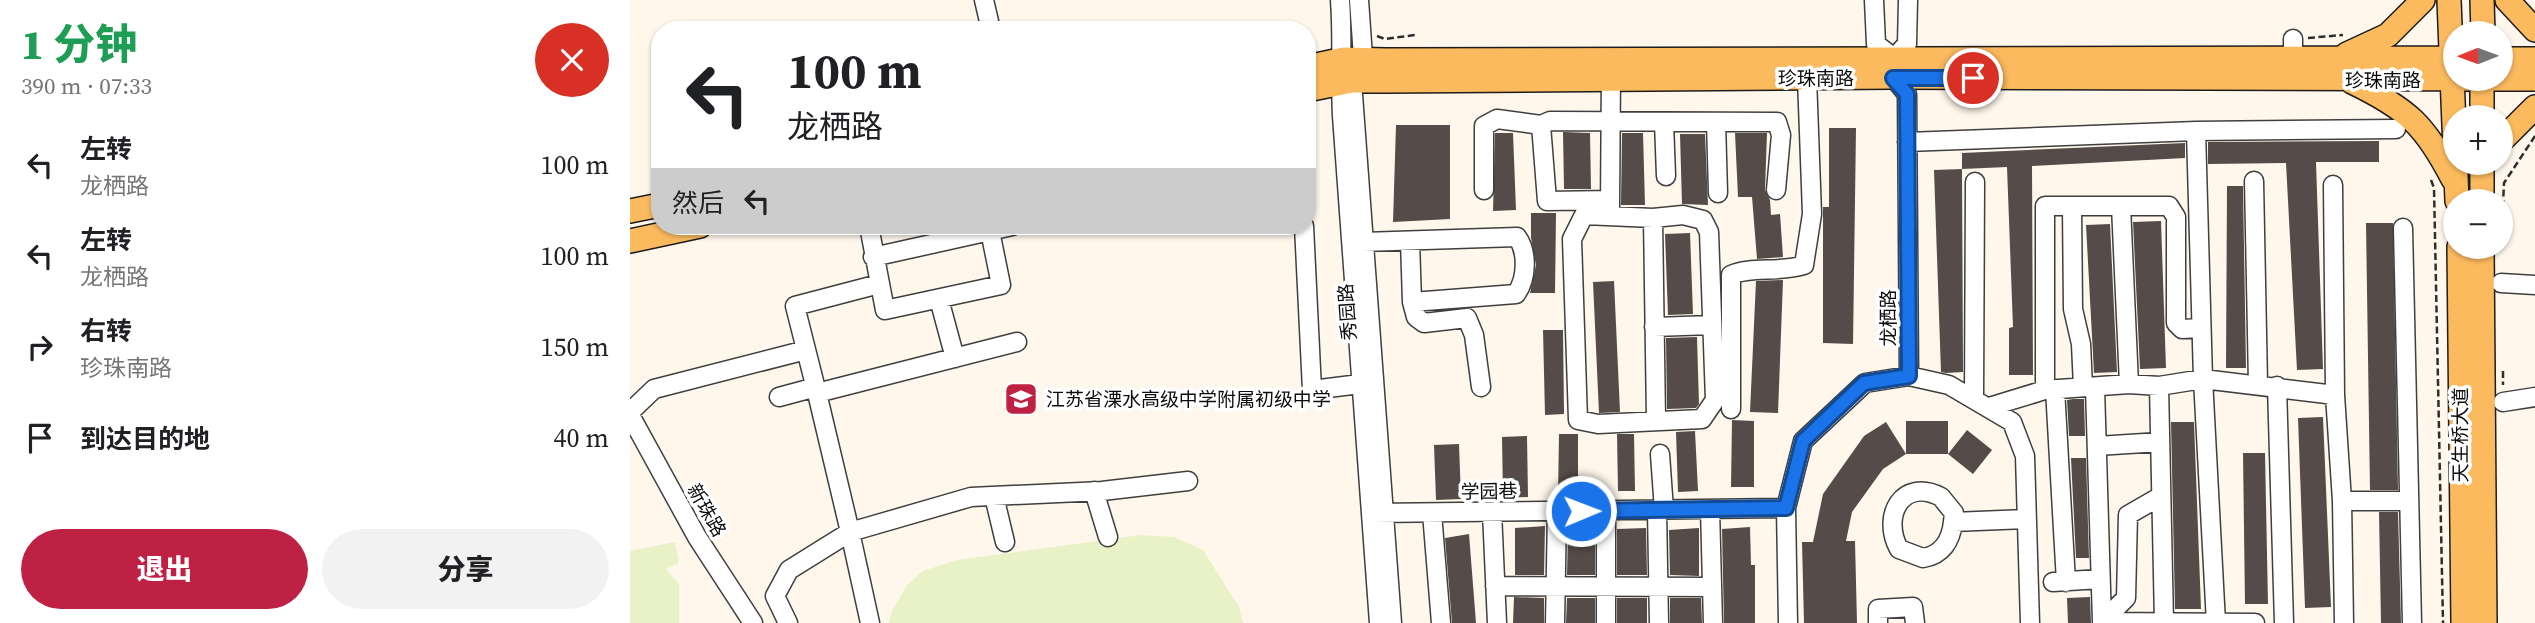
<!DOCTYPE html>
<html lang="zh">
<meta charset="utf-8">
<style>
body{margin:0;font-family:"Source Serif 4","Noto Sans SC",serif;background:#f2f2f2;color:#202124;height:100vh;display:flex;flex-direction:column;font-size:26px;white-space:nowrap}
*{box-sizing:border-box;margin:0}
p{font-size:23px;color:#757577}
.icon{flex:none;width:38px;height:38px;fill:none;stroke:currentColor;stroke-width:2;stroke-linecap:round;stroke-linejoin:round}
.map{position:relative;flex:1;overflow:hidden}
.sheet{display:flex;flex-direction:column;background:#fff;width:630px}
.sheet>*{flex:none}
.top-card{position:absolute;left:21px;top:21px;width:665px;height:214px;border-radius:28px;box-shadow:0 2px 5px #0004;background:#fff;color:#202124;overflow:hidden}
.needle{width:46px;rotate:269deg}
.buttons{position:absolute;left:1813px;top:21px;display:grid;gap:14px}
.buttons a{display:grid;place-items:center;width:70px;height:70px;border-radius:50%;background:#fff;box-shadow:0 2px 5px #0004;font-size:35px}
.pin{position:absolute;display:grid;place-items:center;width:60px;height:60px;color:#fff;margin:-30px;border:4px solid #fff;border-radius:50%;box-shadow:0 2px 7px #0007}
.me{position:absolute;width:77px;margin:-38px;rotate:89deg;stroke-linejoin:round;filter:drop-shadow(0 0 5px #0008)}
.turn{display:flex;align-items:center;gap:24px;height:147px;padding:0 21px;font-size:32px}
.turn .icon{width:91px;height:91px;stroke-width:2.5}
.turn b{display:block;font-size:49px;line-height:60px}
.then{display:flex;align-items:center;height:66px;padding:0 21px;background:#0003;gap:14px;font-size:26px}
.round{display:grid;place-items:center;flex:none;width:74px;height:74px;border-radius:37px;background:#f2f2f2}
.head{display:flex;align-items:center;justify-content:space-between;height:119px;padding:0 21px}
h1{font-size:42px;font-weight:800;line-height:52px;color:#1e9e55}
.action{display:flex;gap:14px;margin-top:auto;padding:14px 21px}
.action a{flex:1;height:80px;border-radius:42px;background:#be2144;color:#fff;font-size:28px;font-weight:800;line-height:80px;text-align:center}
.action a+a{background:#f2f2f2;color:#202124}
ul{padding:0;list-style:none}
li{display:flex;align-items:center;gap:21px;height:91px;padding:0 21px}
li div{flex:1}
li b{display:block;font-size:26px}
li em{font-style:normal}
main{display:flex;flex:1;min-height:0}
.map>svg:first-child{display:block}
.pitch{fill:#e9f1c6}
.building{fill:#554b48}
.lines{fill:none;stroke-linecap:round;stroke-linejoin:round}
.minor-casing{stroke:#3f3f3f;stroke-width:21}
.major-casing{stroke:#1d1d1d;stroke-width:26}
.path{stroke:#2e2e2e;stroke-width:2.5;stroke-dasharray:7 3.5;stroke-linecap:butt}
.minor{stroke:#fff;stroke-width:18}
.major{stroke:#fcba5e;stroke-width:23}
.route-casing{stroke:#114b97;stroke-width:18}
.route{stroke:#1a73e8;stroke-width:12}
.labels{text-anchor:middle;stroke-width:7;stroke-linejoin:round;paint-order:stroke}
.street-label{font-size:19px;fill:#0c0c0c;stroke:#fff}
.poi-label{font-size:19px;fill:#0c0c0c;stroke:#fff;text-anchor:start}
</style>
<main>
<section class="sheet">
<div class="head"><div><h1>1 分钟</h1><p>390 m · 07:33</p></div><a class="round" style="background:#d93025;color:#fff"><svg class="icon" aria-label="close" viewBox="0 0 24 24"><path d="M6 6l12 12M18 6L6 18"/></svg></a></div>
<ul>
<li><svg class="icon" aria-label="left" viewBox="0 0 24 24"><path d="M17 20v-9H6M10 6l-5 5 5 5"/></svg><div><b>左转</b><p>龙栖路</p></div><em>100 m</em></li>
<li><svg class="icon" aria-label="left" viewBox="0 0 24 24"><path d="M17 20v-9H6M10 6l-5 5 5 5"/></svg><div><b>左转</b><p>龙栖路</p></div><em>100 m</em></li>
<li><svg class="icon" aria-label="right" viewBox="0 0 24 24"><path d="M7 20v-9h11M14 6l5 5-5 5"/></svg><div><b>右转</b><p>珍珠南路</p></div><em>150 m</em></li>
<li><svg class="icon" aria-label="arrive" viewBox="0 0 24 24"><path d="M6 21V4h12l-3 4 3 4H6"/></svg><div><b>到达目的地</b></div><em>40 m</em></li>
</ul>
<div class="action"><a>退出</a><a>分享</a></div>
</section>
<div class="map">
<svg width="1905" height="623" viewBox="0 0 1905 623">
<rect width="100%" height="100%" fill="#fff7eb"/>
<path class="pitch" d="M511 535 544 537 573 550 609 607 613 623H259L262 611 277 585 293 571 327 560Z
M45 542 49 563 36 569 49 584V623H0V551Z"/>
<path class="building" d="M766 125H820V219L763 222Z
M1199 128H1226L1223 344 1193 343V207H1199Z
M933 132 960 133 961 189H934Z
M865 133H883L886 210 863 211Z
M992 133H1013L1015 205H991Z
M1105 133H1137L1135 190 1140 200 1141 215 1150 214 1153 257 1127 259 1122 197H1108Z
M1050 134H1075L1078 205 1052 204Z
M1749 141V162H1686L1693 369 1667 370 1656 163 1578 164V142Z
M1555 143V158L1402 166 1403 375H1379V328L1383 327 1377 167 1332 169V153Z
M1332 169 1333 372 1316 373 1311 372 1304 170Z
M1597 186H1613L1616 368H1596Z
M901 213H926L925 293H900L906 265 901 238Z
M1531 221 1536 368 1510 369 1503 222Z
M1736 223H1763L1768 490H1740Z
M1480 224 1487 372 1464 373 1456 225Z
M1060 233 1063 314 1038 315 1035 234Z
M1153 280 1148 413 1120 412 1126 281Z
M984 281 990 412 969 413 963 282Z
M913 330H933L934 414 915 415Z
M1067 337 1069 404 1066 408 1037 409 1036 338Z
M1443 399H1454L1455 436H1439L1437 400Z
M1693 417 1701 607 1675 608 1668 418Z
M1102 420 1124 421V487H1101Z
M1276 421H1318V454H1276Z
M1256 422 1276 454 1253 469 1222 512 1216 541H1225L1227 623H1174L1172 542H1183L1193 494 1234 436Z
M1541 422H1564L1571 609H1545Z
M1337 430 1362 450 1343 474 1318 454Z
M1065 431 1068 491 1048 492 1046 432Z
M929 434H948V497H928Z
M987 434H1004L1005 491H988Z
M897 436 898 497 873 498 872 437Z
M829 444 831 499 806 500 804 445Z
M1613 453H1635L1638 604H1615Z
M1441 458H1456L1459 558H1446Z
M1749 512H1768L1771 623H1751Z
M915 526 914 575H885V528Z
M1120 527 1121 565H1125V623H1094L1092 529Z
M965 528V575H937L938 529Z
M1016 528 1017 575H987V529Z
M1069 528V576L1040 575 1039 530Z
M839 534 846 623H822L815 538Z
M884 597 914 598V623H883Z
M1460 597 1461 623H1438L1437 598Z
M937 598H965V623H936Z
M987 598H1017V623H987Z
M1040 598H1071L1072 623H1040Z"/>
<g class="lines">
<defs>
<path id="minor" d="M354 0 361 30
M710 0C713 39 710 77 712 116L749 623
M729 0 733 57 722 81 762 623
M1244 0 1246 44 1264 58
M1278 0 1277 44 1264 58 1263 77 1277 94 1279 376
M1663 39V57
M1034 122 1036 176
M1086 122 1088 193
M911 125 920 121 1147 122 1151 135 1146 190
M1566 131 1573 379 1586 623
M1277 142 1566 131 1766 129
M1624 181 1628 384
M1703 185 1705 395 1712 501 1714 623
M854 190V126L867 119 911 125 917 201 980 200
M1442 206 1443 309 1451 344 1453 387
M1491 206 1499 384
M980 209 981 69
M1023 218 1053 215 1073 220 1079 232 1085 400 1072 419 968 424 948 420 942 239 954 215 1023 218 1026 419
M239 226 255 310 371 285 360 231 243 257
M674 226 682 390 730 384
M1773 228 1782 623
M360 231 382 226
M733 242 887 237C898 252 897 279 886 294L782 302 780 241
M1871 283 1905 285
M249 284 165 306 187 393 387 342
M309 299 325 358
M782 302 786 317 794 323 837 318 844 335 851 387
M1024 327 1082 325
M1529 386 1534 622
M1647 386 1654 623
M1465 388 1472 622 1625 623
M1425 389 1436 582
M1415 390V206H1539L1546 217V323L1552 329 1571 328
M187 393 220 532 341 497 472 491 558 481
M149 397 186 387
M1344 398 1345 182
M1873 402 1905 397
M1359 407 1415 390 1499 384 1529 386 1573 379 1705 395
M1101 409V275C1121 266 1149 273 1174 265L1182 214 1177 78
M0 412 24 389 176 350
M0 415 67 537 123 623
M1467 446 1530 442
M1030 454 1034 510
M464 491 478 537
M364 496 375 542
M1712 501H1779
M1080 509 1083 623
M976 510V623
M1027 510 1029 623
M862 512 867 623
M744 513 1156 508
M802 513 811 623
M1323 522C1321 541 1312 555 1293 558L1269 549C1251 516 1272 477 1311 497L1324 513 1323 522 1396 519
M1423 582 1470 579
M865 586 1082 587
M1472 622 1496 598 1498 515 1531 496
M158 623 145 596 159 570 220 532 240 623
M925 623 927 511
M1158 623 1156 508 1173 441 1235 383 1279 376 1319 385 1382 422 1395 456 1400 623
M1248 623V609L1283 607 1285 623"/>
<path id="major" d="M1819 0 1827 201
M1852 0 1853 33
M1877 0 1905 30
M1717 54 1758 35 1793 0
M1871 59H1905
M677 67 714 59 756 60 1825 58
M1722 82C1778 109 1795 125 1823 179
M677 90 722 81H756L1263 77 1905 79
M1852 117V79
M1871 141 1905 107
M1852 201V163
M0 211 30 205
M0 241 70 226
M1829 247 1833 623
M1852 247 1855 623"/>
</defs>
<use href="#minor" class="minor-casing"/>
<use href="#major" class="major-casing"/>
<path class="path" d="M747 36 755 39 785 35
M1678 38 1713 35
M1801 180 1804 188 1813 623
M1871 249 1874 183 1905 136
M1873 371V385"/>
<use href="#minor" class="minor"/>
<use href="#major" class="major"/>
</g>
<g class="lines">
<defs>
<path id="route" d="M951 511 1156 508 1173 441 1234 383 1279 376 1277 94 1263 78H1343"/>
</defs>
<use href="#route" class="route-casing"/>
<use href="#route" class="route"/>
</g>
<defs>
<symbol id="school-square" viewBox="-11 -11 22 22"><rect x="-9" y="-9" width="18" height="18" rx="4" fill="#be2144" stroke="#fff"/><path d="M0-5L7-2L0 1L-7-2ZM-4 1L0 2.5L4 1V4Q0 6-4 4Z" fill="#fff"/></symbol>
</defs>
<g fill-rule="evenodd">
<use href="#school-square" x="372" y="380" width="38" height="38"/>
</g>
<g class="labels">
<g class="street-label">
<text x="1186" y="85">珍珠南路</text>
<text x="1753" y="87">珍珠南路</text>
<text transform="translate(717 312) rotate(-94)" y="7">秀园路</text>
<text transform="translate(1258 318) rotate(-90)" y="7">龙栖路</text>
<text transform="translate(1830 435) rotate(-90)" y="7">天生桥大道</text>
<text transform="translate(859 491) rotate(-1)" y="7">学园巷</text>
<text transform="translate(77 510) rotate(60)" y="7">新珠路</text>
</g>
<g class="poi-label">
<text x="416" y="406">江苏省溧水高级中学附属初级中学</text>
</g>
</g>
</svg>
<div class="buttons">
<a><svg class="needle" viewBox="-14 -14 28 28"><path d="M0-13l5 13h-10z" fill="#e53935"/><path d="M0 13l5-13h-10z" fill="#757577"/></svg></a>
<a>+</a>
<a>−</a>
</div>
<div class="pin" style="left:1343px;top:78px;background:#d93025"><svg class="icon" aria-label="arrive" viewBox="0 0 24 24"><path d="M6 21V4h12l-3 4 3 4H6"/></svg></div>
<svg class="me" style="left:951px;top:511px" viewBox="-20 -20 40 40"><circle r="17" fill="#1a73e8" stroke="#fff" stroke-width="3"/><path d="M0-11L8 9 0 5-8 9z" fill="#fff"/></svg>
<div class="top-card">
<div class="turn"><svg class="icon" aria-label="left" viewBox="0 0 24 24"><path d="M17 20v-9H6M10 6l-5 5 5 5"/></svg><div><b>100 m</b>龙栖路</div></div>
<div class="then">然后<svg class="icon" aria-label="left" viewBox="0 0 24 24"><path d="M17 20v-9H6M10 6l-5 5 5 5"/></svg></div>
</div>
</div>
</main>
